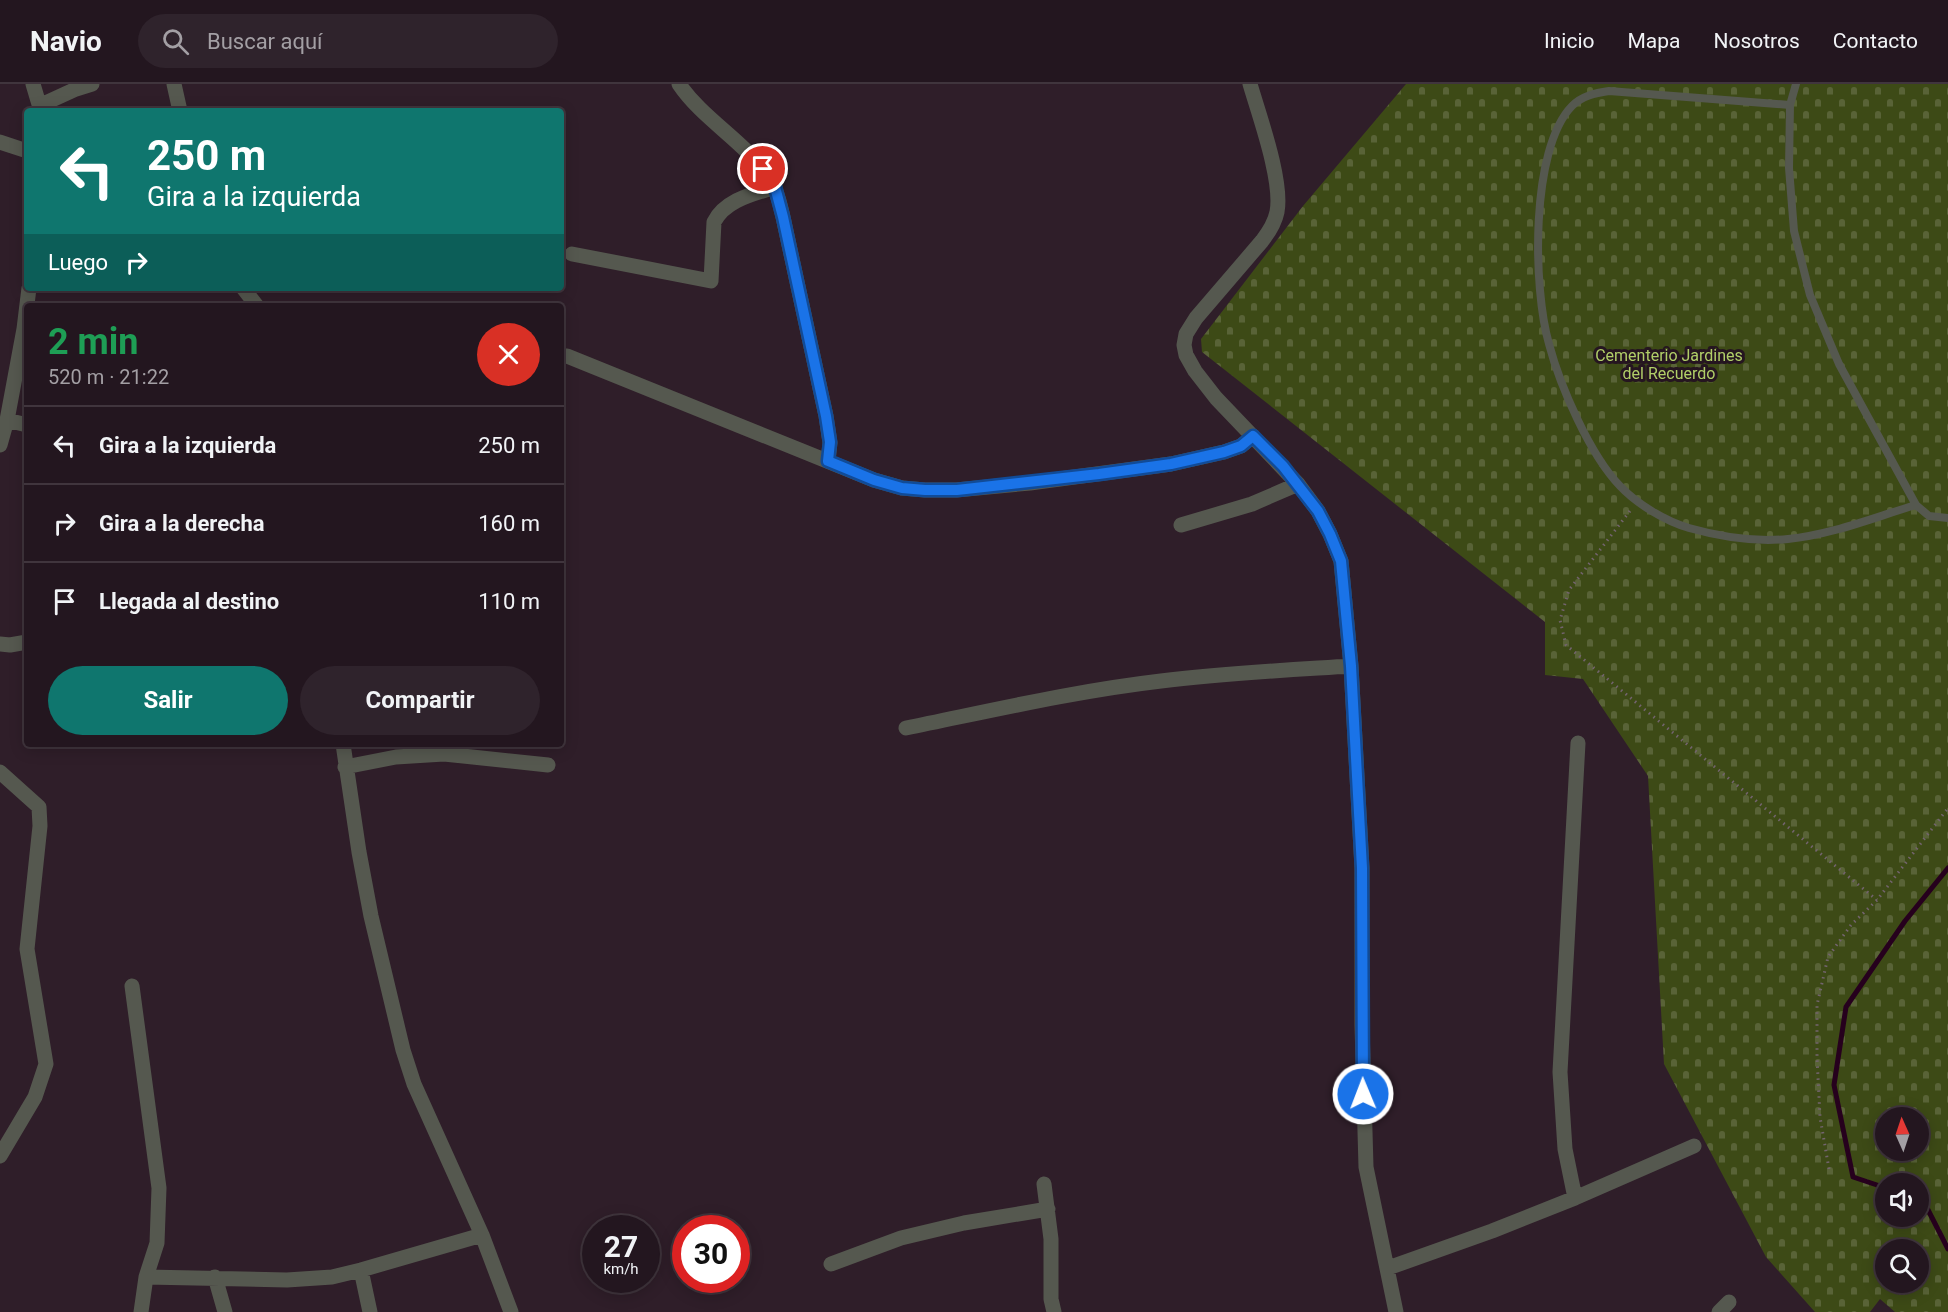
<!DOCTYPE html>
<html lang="es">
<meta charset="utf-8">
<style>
body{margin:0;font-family:Roboto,sans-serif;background:#2f232c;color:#f1f3f6;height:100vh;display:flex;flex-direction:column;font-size:22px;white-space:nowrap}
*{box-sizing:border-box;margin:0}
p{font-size:20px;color:#a39fa4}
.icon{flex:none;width:33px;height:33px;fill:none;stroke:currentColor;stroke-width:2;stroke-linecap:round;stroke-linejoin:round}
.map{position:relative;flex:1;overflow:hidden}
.panel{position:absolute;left:24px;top:219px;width:540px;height:444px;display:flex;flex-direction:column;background:#23161f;border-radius:6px;box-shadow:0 3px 15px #0003,0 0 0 2px #40353d}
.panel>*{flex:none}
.top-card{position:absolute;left:24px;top:24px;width:540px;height:183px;border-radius:6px;box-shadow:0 3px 15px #0003,0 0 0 2px #40353d;background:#0f766e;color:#fff;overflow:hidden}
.needle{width:39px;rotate:357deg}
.tools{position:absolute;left:1875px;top:1023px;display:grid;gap:12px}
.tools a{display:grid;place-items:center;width:54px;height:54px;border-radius:50%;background:#23161f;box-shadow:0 3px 15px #0003,0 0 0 2px #40353d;font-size:30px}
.speed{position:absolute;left:582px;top:1131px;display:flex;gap:12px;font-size:30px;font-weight:700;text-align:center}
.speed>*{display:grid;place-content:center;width:78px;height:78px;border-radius:50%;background:#23161f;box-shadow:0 3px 15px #0003,0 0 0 2px #40353d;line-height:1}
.speed small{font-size:15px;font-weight:400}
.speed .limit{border:9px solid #d22;background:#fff;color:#111}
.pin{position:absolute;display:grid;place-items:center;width:51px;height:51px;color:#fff;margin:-26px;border:3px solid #fff;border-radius:50%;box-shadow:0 2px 6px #0007}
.me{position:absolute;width:66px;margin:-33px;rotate:359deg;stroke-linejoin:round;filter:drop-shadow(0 0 4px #0008)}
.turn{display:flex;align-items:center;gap:21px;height:126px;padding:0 24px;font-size:27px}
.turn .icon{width:78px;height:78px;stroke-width:2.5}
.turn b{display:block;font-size:42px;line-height:51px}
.then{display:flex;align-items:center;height:57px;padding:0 24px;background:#0003;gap:12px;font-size:22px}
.round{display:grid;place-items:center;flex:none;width:63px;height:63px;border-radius:32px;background:#2f232c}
.headline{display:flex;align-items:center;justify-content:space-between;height:102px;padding:0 24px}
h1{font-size:36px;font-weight:700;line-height:45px;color:#1e9e55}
.action{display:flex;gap:12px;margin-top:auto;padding:12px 24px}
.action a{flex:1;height:69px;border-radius:36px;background:#0f766e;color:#fff;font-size:24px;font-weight:700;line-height:69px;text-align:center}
.action a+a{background:#2f232c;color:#f1f3f6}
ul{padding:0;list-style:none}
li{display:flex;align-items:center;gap:18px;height:78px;padding:0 24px;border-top:2px solid #40353d}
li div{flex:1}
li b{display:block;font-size:22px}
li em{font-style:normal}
header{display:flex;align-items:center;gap:36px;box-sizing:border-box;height:84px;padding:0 30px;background:#23161f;border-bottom:2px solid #40353d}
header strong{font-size:28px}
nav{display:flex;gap:33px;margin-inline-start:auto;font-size:21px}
.search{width:420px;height:54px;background:#2f232c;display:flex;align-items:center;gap:15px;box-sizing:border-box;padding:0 21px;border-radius:33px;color:#a39fa4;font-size:22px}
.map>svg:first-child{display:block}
.cemetery{fill:url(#cemetery-stones);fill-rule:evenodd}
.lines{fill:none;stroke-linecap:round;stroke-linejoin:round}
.stream{stroke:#26001d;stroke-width:5}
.path{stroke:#73646e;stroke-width:3;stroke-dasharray:1.5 4.5;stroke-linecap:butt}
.service{stroke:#55584f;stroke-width:8}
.minor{stroke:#55584f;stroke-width:15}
.route-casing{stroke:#114b97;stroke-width:15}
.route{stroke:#1a73e8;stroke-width:10}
.labels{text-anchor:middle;stroke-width:6;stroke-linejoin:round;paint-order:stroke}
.park-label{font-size:16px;fill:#b1cf68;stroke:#251520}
</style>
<header>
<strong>Navio</strong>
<div class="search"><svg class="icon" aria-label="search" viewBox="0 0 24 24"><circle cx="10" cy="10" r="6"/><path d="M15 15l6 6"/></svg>Buscar aquí</div>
<nav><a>Inicio</a><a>Mapa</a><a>Nosotros</a><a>Contacto</a></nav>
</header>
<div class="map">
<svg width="1948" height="1228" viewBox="0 0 1948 1228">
<defs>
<pattern id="cemetery-stones" width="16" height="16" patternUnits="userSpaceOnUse" patternTransform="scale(1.5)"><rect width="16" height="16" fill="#3d4a16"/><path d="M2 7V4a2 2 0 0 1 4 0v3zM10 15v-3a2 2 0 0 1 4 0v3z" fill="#596337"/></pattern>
</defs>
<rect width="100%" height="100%" fill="#2f1e29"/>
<path class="cemetery" d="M1406 0H1948V1228H1895L1880 1215 1870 1228H1815L1766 1173 1664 980 1648 692 1583 595 1545 591V538L1202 268 1201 255 1303 122ZM1886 1034H1918V1066H1886ZM1886 1100H1918V1132H1886ZM1886 1166H1918V1198H1886Z"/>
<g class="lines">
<path class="stream" d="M1886 1104 1853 1093 1834 1001 1846 923 1905 837 1948 784
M1918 1115 1923 1116 1948 1165"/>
<path class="path" d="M1630 427 1569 506 1560 536 1566 561 1877 816
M1829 1085 1820 1033 1817 973V921L1828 873 1851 841 1877 816 1948 724"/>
<path class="service" d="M1796 0 1790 21 1789 84 1794 147 1810 211 1839 280 1916 421 1929 432 1948 434
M1790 21 1609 7C1595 9 1582 12 1572 22 1530 65 1533 205 1549 260 1560 302 1590 371 1620 402 1637 420 1665 437 1689 444 1721 453 1756 458 1788 455 1831 451 1875 433 1916 421"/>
<path class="minor" d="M33 0 41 27
M174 0 180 27
M679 0C704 37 748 59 771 97 778 108 780 121 783 133L826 332 830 359 828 377
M1250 0C1259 31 1283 97 1277 128 1275 138 1269 148 1262 157L1196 234 1186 250 1184 261 1186 271 1195 287 1216 314 1298 400 1318 427 1330 450 1341 477 1351 582 1362 784V941L1366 1083 1396 1228
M41 21 76 5 92 0
M0 58 27 67
M572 170 711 197 714 138C725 116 753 110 775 103
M243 204 257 222
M561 272H567L874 396 902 404 925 406H956L1030 399 1171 380 1224 368 1241 362 1253 352
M7 336 27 341
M0 361 7 336 24 245 29 204
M1181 441 1252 420 1298 400
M0 560 10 561 27 558
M906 644C990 627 1075 607 1161 597 1224 589 1288 586 1351 582
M343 660 359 768 371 832 403 966 414 1000 482 1151 511 1228
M345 683 396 673 444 670 548 681
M0 688 39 723 40 742 27 865 46 980 35 1013 0 1072
M132 902 159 1104 157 1159 146 1193 141 1228
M1044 1100 1051 1155V1215L1054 1228
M1575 1114 1565 1065 1560 988 1578 659
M831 1180 901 1154 964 1139 1048 1125
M1388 1184 1492 1147 1575 1114 1694 1062
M361 1186 370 1228
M146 1193 287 1196 332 1193 361 1186 482 1151
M215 1193 225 1228
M1719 1228 1729 1218"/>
</g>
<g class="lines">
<defs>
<path id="route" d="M763 85 775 103 783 133 826 332 830 358 828 377 874 396 902 404 925 406H957L1099 390 1171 380 1224 368 1241 362 1253 352 1283 382 1318 427 1330 450 1341 477 1351 582 1362 784 1363 1010"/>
</defs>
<use href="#route" class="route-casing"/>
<use href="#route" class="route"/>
</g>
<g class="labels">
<g class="park-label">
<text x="1669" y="277">Cementerio Jardines<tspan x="1669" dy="18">del Recuerdo</tspan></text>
</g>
</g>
</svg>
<div class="tools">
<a><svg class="needle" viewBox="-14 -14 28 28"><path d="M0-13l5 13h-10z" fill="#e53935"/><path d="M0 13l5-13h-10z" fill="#a39fa4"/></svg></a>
<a><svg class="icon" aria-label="sound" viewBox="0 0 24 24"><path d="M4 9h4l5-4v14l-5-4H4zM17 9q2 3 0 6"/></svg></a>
<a><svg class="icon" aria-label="search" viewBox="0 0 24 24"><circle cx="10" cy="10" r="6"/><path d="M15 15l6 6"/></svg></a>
</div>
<div class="speed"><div>27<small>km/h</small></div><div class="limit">30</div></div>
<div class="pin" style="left:763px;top:85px;background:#d93025"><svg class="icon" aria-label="arrive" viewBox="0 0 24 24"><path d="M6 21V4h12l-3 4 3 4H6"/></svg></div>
<svg class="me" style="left:1363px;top:1010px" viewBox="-20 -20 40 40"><circle r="17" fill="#1a73e8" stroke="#fff" stroke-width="3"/><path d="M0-11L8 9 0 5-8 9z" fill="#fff"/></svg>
<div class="top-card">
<div class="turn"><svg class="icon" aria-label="left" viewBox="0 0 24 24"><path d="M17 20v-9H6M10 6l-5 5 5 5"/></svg><div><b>250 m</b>Gira a la izquierda</div></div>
<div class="then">Luego<svg class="icon" aria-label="right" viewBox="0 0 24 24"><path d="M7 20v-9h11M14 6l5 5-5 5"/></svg></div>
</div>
<section class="panel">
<div class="headline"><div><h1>2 min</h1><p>520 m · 21:22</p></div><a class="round" style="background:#d93025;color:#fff"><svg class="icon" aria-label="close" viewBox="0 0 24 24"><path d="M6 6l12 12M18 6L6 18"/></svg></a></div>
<ul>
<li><svg class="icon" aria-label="left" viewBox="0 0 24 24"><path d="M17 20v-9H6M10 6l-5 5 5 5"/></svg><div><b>Gira a la izquierda</b></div><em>250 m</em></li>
<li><svg class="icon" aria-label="right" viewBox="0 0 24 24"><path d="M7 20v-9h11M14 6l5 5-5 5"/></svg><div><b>Gira a la derecha</b></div><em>160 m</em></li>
<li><svg class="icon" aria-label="arrive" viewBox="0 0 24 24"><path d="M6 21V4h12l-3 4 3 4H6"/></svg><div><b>Llegada al destino</b></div><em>110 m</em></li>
</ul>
<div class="action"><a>Salir</a><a>Compartir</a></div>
</section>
</div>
